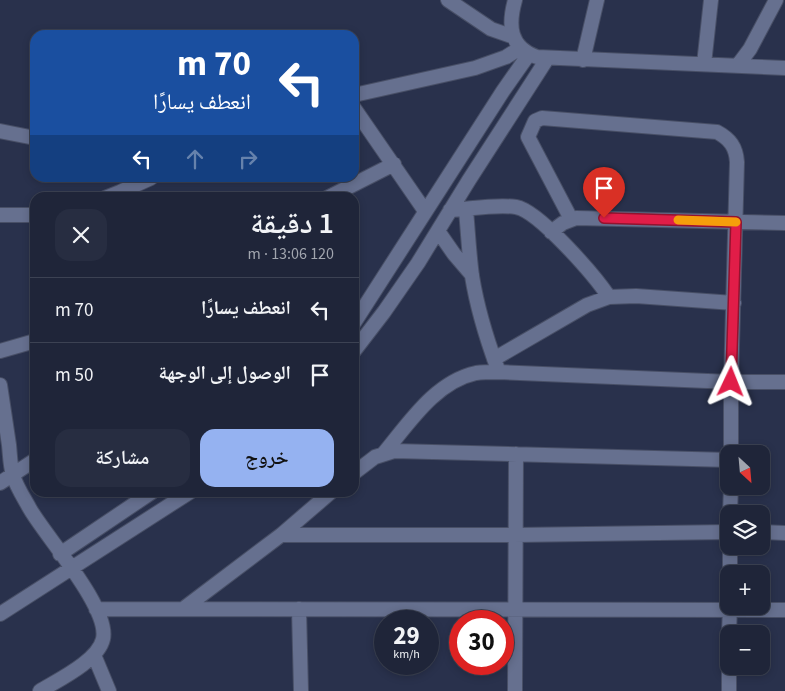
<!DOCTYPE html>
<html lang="ar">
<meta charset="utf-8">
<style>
body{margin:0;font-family:"Source Sans 3","Noto Naskh Arabic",sans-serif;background:#272d41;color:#f1f3f6;direction:rtl;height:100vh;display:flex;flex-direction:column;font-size:19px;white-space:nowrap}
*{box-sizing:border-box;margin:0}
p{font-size:16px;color:#a1a5ae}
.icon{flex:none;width:28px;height:28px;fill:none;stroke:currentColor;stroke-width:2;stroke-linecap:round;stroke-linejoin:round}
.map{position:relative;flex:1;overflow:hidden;direction:ltr}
.panel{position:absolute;left:30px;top:192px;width:329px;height:305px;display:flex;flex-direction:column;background:#1f2539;border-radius:15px;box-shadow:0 2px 8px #0003,0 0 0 1px #3c4253;direction:rtl}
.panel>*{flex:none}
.top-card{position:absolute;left:30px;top:30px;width:329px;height:152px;border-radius:15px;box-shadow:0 2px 8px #0003,0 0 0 1px #3c4253;direction:rtl;background:#1a4fa0;color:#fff;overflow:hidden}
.needle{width:32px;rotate:154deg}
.controls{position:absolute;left:720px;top:445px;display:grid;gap:10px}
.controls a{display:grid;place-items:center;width:50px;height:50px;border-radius:10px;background:#1f2539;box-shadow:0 2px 8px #0003,0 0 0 1px #3c4253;font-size:25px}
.speed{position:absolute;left:374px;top:610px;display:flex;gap:10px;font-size:25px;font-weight:700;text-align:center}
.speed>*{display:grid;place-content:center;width:65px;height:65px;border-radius:50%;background:#1f2539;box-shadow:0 2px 8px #0003,0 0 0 1px #3c4253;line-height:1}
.speed small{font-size:12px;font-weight:400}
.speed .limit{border:8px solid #d22;background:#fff;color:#111}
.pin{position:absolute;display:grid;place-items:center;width:42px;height:42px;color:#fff;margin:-51px -21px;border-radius:50% 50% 50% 0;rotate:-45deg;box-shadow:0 0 5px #0007}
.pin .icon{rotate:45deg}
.me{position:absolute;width:55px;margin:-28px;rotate:2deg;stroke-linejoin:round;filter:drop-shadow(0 0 4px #0008)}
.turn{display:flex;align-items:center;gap:18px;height:105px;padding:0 25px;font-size:22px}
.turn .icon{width:65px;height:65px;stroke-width:2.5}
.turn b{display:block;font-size:35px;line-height:42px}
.lanes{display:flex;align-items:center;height:48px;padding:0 25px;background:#0003;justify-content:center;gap:25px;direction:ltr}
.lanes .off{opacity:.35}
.round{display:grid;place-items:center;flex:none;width:52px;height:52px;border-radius:15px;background:#272d41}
.headline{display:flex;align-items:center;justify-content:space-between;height:85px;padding:0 25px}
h1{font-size:30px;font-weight:600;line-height:38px}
.cta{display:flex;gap:10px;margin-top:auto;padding:10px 25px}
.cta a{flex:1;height:58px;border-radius:15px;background:#95b2f1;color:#111;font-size:20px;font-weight:600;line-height:58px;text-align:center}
.cta a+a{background:#272d41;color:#f1f3f6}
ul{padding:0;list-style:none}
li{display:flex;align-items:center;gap:15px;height:65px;padding:0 25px;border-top:1px solid #3c4253}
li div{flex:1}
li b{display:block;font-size:19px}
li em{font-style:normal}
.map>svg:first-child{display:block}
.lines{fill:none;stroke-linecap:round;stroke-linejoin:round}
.minor-casing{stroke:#484f66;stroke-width:16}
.minor{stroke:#66708f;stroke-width:14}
.route-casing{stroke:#92132f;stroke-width:12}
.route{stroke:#e11d48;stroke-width:9}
.slow{stroke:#f59e0b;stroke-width:9}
</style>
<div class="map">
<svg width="785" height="691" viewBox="0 0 785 691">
<rect width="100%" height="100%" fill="#29314c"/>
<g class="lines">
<defs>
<path id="minor" d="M448 0 491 29 514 37
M515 0C508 25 509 47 537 57L785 68
M583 60 597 0
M704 64 711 0
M738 65 750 49 776 0
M354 95 475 68 506 57 520 48
M354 108 425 211
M0 131 35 138
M105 198 120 192 151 178
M327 198 394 164
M450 210C470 209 496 204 516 207 539 211 595 276 609 297
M466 210C468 232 469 254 472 276 477 307 486 337 497 367
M0 215H35
M571 219 528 137 535 121 542 118 717 132C730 139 736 147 737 162L731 382V454
M438 231 454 254 472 275
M551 232 563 223 576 218 785 223
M354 323 503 91 529 54
M0 351 35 341
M354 351 384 312 418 263 469 180 547 59
M494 359 587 305 609 297 636 296 734 303
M0 385C3 405 6 425 9 445 10 454 10 465 13 475 16 486 24 498 30 509 46 537 110 608 103 639 98 661 58 680 40 691
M384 453C409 423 435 382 476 373 483 372 491 372 499 372L731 382H785
M354 473 375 457 394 451 729 460
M0 483 35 460
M730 514 731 486
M761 532 785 533
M281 535H516L729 532
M60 554 152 492
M730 574V546
M96 609 785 610
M183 609 281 535 331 492
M299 609 301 691
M0 614 190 492
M729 634 730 606
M94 655 109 691
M515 691 516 454
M729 691V666"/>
</defs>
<use href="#minor" class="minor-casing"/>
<use href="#minor" class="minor"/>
</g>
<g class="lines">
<defs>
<path id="route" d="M604 218 736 222 731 382"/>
</defs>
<use href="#route" class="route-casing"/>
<use href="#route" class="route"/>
<path class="slow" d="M678 220 736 222"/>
</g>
</svg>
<div class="controls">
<a><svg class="needle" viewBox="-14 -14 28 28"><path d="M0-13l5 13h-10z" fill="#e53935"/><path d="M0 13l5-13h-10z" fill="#a1a5ae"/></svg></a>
<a><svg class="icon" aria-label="layers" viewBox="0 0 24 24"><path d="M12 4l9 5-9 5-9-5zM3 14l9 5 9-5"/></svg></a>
<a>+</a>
<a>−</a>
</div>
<div class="speed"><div>29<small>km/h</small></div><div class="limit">30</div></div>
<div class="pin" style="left:604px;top:218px;background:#d93025"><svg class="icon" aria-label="arrive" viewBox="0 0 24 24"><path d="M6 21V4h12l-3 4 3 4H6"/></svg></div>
<svg class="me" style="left:731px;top:382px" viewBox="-20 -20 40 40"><path d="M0-17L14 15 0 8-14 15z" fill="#e11d48" stroke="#fff" stroke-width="4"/></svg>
<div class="top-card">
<div class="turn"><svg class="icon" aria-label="left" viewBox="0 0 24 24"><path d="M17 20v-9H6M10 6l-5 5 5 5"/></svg><div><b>70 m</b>انعطف يسارًا</div></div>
<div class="lanes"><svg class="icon" aria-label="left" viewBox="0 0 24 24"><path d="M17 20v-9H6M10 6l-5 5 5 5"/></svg><svg class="icon off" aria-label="ahead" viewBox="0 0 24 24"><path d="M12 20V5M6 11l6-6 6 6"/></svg><svg class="icon off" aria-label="right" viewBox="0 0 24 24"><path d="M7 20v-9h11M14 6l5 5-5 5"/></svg></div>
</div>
<section class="panel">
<div class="headline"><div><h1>1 دقيقة</h1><p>120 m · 13:06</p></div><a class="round"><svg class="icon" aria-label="close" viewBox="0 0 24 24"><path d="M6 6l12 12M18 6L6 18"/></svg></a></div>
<ul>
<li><svg class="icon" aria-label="left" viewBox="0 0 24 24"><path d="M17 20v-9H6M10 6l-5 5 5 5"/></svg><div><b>انعطف يسارًا</b></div><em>70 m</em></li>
<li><svg class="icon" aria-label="arrive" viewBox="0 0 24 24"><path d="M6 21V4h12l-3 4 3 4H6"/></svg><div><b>الوصول إلى الوجهة</b></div><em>50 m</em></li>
</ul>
<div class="cta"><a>خروج</a><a>مشاركة</a></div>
</section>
</div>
